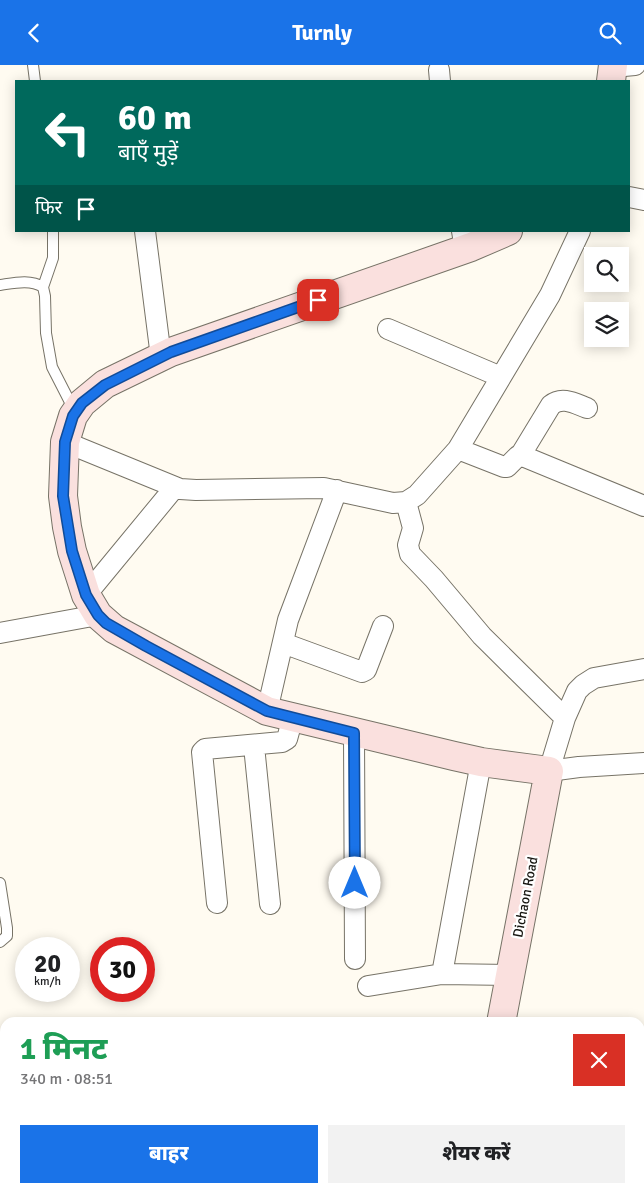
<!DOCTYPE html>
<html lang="hi">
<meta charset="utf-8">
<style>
body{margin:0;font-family:Signika,"Noto Sans Devanagari",sans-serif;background:#f2f2f2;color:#202124;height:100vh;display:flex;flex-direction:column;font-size:19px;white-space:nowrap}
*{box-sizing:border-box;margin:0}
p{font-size:16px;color:#757577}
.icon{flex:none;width:28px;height:28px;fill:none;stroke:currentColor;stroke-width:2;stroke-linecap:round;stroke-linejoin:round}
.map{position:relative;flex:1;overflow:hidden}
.sheet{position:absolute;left:0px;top:952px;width:645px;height:176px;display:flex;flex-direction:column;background:#fff;border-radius:15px 15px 0 0;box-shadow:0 2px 12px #0003}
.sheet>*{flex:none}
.top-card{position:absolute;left:15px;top:15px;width:615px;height:152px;border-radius:0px;box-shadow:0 2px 12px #0003;background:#00695c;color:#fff;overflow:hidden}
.tools{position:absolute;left:584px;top:182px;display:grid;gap:10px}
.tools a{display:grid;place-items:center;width:45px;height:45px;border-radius:0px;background:#fff;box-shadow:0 2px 12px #0003;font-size:25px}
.speed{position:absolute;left:15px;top:872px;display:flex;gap:10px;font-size:25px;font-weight:700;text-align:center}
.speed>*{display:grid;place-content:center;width:65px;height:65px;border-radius:50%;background:#fff;box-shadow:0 2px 12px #0003;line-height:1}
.speed small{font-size:12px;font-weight:400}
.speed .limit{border:8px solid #d22;background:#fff;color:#111}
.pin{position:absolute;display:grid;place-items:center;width:42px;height:42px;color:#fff;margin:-21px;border-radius:10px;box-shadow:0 2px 8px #0006}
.me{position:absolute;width:55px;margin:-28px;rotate:0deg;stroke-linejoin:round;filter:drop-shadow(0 0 4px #0008)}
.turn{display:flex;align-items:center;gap:18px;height:105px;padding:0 20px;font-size:22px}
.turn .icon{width:65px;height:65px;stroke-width:2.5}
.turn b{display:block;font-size:35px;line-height:42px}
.then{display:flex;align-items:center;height:48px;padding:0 20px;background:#0003;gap:10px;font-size:19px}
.round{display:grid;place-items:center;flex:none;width:52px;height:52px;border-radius:0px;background:#f2f2f2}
.overview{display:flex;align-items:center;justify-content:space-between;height:85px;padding:0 20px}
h1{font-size:30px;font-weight:800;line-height:38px;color:#1e9e55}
.primary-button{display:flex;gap:10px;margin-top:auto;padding:10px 20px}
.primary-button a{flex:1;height:58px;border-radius:0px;background:#1a73e8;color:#fff;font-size:20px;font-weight:800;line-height:58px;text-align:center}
.primary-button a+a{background:#f2f2f2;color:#202124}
header{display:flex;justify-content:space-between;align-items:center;height:65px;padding:0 20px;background:#1a73e8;color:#fff;font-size:22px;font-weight:800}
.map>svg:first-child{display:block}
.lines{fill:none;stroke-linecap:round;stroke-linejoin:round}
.lane-casing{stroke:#777367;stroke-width:12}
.street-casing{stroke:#777367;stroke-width:22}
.secondary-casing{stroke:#777367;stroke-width:30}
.lane{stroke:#fff;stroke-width:10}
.street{stroke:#fff;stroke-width:20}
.secondary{stroke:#fae0de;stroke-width:28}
.route-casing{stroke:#114b97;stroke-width:12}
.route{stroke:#1a73e8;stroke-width:9}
.labels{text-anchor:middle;stroke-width:4.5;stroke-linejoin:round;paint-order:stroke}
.street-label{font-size:14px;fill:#171611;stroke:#fff}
</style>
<header><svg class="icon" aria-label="back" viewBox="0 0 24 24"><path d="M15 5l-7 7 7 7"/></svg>Turnly<svg class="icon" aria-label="search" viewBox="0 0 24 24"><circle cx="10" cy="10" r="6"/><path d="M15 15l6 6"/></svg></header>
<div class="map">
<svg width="644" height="1128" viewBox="0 0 644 1128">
<rect width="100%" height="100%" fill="#fffbf1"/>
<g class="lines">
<defs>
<path id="lane" d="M33 0 35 16
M53 166V193L43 222 45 231 46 268 52 302 74 345
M0 220C14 218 30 214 43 222
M0 818 7 863V871L0 877"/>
<path id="street" d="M613 2 635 0
M439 5 440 16
M629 132 644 135
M145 166 161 292
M462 166 465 184
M388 264 501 312
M65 377 180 424 196 425 324 423 393 438 406 437 417 430 458 384 550 230 580 166
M458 384 504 402H507L518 391 525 392 644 441
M520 391 551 340C562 331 574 338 587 343
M406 437 413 463 408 480 410 489 434 514 482 571 565 653
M86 530 175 422
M0 568 98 550
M283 578 362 607 366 605 383 561
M644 604 594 613 583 620 577 626 565 653 549 706 579 702 644 698
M267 646 288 555 337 425
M354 668 355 894
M254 681 270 839
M217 838 202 687 205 684 282 677 287 674 293 652
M442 909 481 697
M368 921 442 909 510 910"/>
<path id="secondary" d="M611 16 613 0
M501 958 549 706 481 697 454 691 267 646 114 564 98 550 86 530 72 486 67 462 63 431 65 377 73 351 82 338 105 319 171 287 471 182 508 166
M468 1128V1124"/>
</defs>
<use href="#lane" class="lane-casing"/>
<use href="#street" class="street-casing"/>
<use href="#secondary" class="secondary-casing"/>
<use href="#lane" class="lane"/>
<use href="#street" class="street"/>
<use href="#secondary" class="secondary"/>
</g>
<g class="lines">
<defs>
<path id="route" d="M318 235 171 287 105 320 82 338 73 351 65 377 63 431 72 486 86 530 98 550 106 558 146 581 267 646 354 668 355 818"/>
</defs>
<use href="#route" class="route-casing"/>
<use href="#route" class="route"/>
</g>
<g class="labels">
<g class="street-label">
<text transform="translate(525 832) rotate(-79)" y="5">Dichaon Road</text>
</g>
</g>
</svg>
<div class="tools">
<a><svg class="icon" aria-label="search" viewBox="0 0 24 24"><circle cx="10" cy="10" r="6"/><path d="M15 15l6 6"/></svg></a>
<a><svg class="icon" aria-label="layers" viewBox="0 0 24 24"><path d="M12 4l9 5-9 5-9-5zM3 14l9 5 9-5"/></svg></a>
</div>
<div class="speed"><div>20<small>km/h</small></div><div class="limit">30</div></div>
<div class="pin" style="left:318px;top:235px;background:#d93025"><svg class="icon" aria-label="arrive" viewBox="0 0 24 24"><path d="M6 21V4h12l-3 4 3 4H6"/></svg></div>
<svg class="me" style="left:355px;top:818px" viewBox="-20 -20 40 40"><circle r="19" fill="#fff"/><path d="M0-13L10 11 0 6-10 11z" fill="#1a73e8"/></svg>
<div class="top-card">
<div class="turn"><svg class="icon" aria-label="left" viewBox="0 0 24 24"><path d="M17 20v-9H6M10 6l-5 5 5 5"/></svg><div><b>60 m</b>बाएँ मुड़ें</div></div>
<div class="then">फिर<svg class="icon" aria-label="arrive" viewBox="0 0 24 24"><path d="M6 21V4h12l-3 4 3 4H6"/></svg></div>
</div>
<section class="sheet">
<div class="overview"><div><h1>1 मिनट</h1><p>340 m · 08:51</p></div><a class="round" style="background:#d93025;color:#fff"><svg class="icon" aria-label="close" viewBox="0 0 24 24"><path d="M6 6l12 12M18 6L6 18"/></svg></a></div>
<div class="primary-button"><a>बाहर</a><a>शेयर करें</a></div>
</section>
</div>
